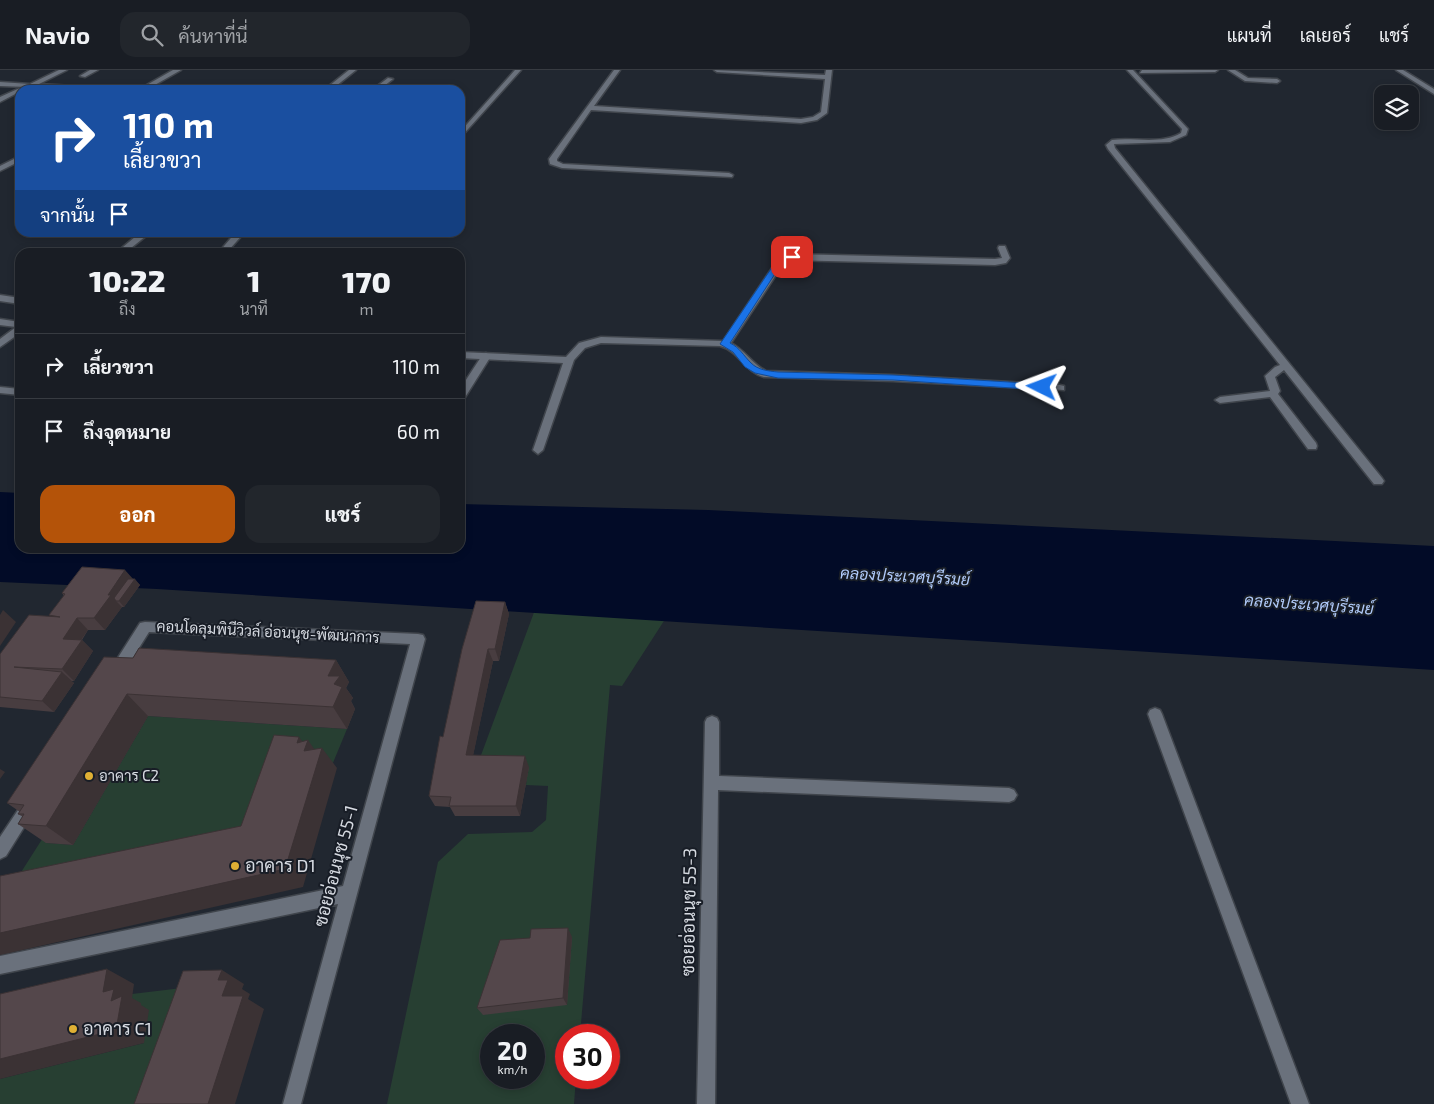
<!DOCTYPE html>
<html lang="th">
<meta charset="utf-8">
<style>
body{margin:0;font-family:"Exo 2",Sarabun,sans-serif;background:#22262c;color:#f1f3f6;height:100vh;display:flex;flex-direction:column;font-size:19px;white-space:nowrap}
*{box-sizing:border-box;margin:0}
p{font-size:16px;color:#9fa2a6}
.icon{flex:none;width:28px;height:28px;fill:none;stroke:currentColor;stroke-width:2;stroke-linecap:round;stroke-linejoin:round}
.map{position:relative;flex:1;overflow:hidden}
.panel{position:absolute;left:15px;top:178px;width:450px;height:305px;display:flex;flex-direction:column;background:#191d24;border-radius:15px;box-shadow:0 2px 8px #0003,0 0 0 1px #373b41}
.panel>*{flex:none}
.banner{position:absolute;left:15px;top:15px;width:450px;height:152px;border-radius:15px;box-shadow:0 2px 8px #0003,0 0 0 1px #373b41;background:#1a4fa0;color:#fff;overflow:hidden}
.buttons{position:absolute;left:1374px;top:15px;display:grid;gap:10px}
.buttons a{display:grid;place-items:center;width:45px;height:45px;border-radius:10px;background:#191d24;box-shadow:0 2px 8px #0003,0 0 0 1px #373b41;font-size:25px}
.speed{position:absolute;left:480px;top:954px;display:flex;gap:10px;font-size:25px;font-weight:700;text-align:center}
.speed>*{display:grid;place-content:center;width:65px;height:65px;border-radius:50%;background:#191d24;box-shadow:0 2px 8px #0003,0 0 0 1px #373b41;line-height:1}
.speed small{font-size:12px;font-weight:400}
.speed .limit{border:8px solid #d22;background:#fff;color:#111}
.pin{position:absolute;display:grid;place-items:center;width:42px;height:42px;color:#fff;margin:-21px;border-radius:10px;box-shadow:0 2px 8px #0006}
.me{position:absolute;width:55px;margin:-28px;rotate:273deg;stroke-linejoin:round;filter:drop-shadow(0 0 4px #0008)}
.turn{display:flex;align-items:center;gap:18px;height:105px;padding:0 25px;font-size:22px}
.turn .icon{width:65px;height:65px;stroke-width:2.5}
.turn b{display:block;font-size:35px;line-height:42px}
.then{display:flex;align-items:center;height:48px;padding:0 25px;background:#0003;gap:10px;font-size:19px}
.eta{display:flex;justify-content:space-evenly;align-items:center;height:85px;text-align:center}
.eta b{font-size:30px;font-weight:800;line-height:35px}
.action{display:flex;gap:10px;margin-top:auto;padding:10px 25px}
.action a{flex:1;height:58px;border-radius:15px;background:#b45309;color:#fff;font-size:20px;font-weight:800;line-height:58px;text-align:center}
.action a+a{background:#22262c;color:#f1f3f6}
ul{padding:0;list-style:none}
li{display:flex;align-items:center;gap:15px;height:65px;padding:0 25px;border-top:1px solid #373b41}
li div{flex:1}
li b{display:block;font-size:19px}
li em{font-style:normal}
header{display:flex;align-items:center;gap:30px;box-sizing:border-box;height:70px;padding:0 25px;background:#191d24;border-bottom:1px solid #373b41}
header strong{font-size:24px}
nav{display:flex;gap:28px;margin-inline-start:auto;font-size:18px}
.search{width:350px;height:45px;background:#22262c;display:flex;align-items:center;gap:12px;box-sizing:border-box;padding:0 18px;border-radius:15px;color:#9fa2a6;font-size:19px}
.map>svg:first-child{display:block}
.green{fill:#273f32;fill-rule:evenodd}
.water{fill:#020b27}
.lines{fill:none;stroke-linecap:round;stroke-linejoin:round}
.service-casing{stroke:#40454c;stroke-width:3}
.minor-casing{stroke:#40454c;stroke-width:3}
.service{fill:#6a717c;fill-rule:evenodd}
.minor{fill:#6a717c;fill-rule:evenodd}
.wall{fill:#483d40}
.shaded-wall{fill:#3b3234}
.building{fill:#54474b;stroke:#3b3234}
.route{fill:#1a73e8;stroke:#114b97}
.poi-dot{fill:#dfb034;stroke:#181d26;stroke-width:2}
.labels{text-anchor:middle;stroke-width:4;stroke-linejoin:round;paint-order:stroke}
.street-label{font-size:15px;fill:#d6dae1;stroke:#181d26}
.poi-label{font-size:15px;fill:#d6dae1;stroke:#181d26;text-anchor:start}
.water-label{font-size:16px;font-style:italic;fill:#b0caf9;stroke:#181d26}
.near-poi-label{font-size:18px;fill:#d6dae1;stroke:#181d26;text-anchor:start}
.near-street-label{font-size:18px;fill:#d6dae1;stroke:#181d26}
</style>
<header>
<strong>Navio</strong>
<div class="search"><svg class="icon" aria-label="search" viewBox="0 0 24 24"><circle cx="10" cy="10" r="6"/><path d="M15 15l6 6"/></svg>ค้นหาที่นี่</div>
<nav><a>แผนที่</a><a>เลเยอร์</a><a>แชร์</a></nav>
</header>
<div class="map">
<svg width="1434" height="1034" viewBox="0 0 1434 1034">
<rect width="100%" height="100%" fill="#212730"/>
<path class="green" d="M536 537 671 540 622 616 610 615 580 965H566V1008H576L574 1034H387L438 792 468 764 532 762 546 750 548 716 526 715 528 697 477 696ZM491 965H534V1008H491Z
M148 646 347 659 330 700 260 775 4 829 46 763 47 773 73 775Z
M207 915 166 1034H0V1009L144 973 130 935 132 924Z"/>
<path class="water" d="M0 422 20 423V478H460V434L708 440 1434 476V600L157 519 0 512Z"/>
<g class="lines">
<defs>
<path id="service" d="M90 0H98L85 7 80 6Z
M1142 0H1218L1215 2 1140 3Z
M1228 0H1235L1248 8 1277 9 1280 11 1277 13 1245 11Z
M486 283 491 286 464 329 460 330V319L483 284Z
M0 317 20 319V325L0 323Z"/>
<path id="minor" d="M59 0H67L39 14 107 18 110 20 0 16V12L30 14Z
M173 0H181L146 20H138Z
M349 0H356L331 20H324Z
M515 0H521L460 68V62Z
M614 0H620L594 36 801 49 813 47 821 42 825 9 717 2 714 0 825 5 826 0H832L827 43 817 50 801 53 591 40 557 89V91L563 94 729 103 733 105 732 107 562 98 550 94 549 89Z
M1127 0H1133L1188 59 1186 65 1170 72 1114 74 1115 78 1382 408 1384 411 1382 414H1374L1284 300 1275 307 1280 321 1278 324 1316 373 1317 376 1316 379H1308L1270 327 1220 333 1215 330 1220 327 1270 321 1265 306 1275 297 1280 295 1108 79 1106 75 1112 70C1134 67 1161 75 1181 63L1182 59Z
M1396 0H1403L1434 19V24Z
M388 8 393 9 379 20H372Z
M20 18 23 20 0 32V27Z
M20 86V91L0 101V96Z
M141 162H151L126 182H117Z
M236 162H245L227 182H219Z
M999 176H1005L1010 188 1006 193 995 195 786 190 731 273C745 280 752 294 766 301L893 305 1060 315 1064 316V320L893 311 764 307C745 302 739 281 720 276L601 273 585 278 574 290 543 380 538 384 533 380 563 293 460 288V282L566 287 579 273 601 267 723 271 780 186 792 184 995 189 1002 188 998 178Z
M0 225 20 228V234L0 231Z
M0 249 20 252V263L0 277V269L16 257 0 255Z
M145 552 418 564 423 565 425 569 301 1034H283L338 834 0 904V886L343 816 410 574 149 562 122 605 117 607 112 605 110 601 112 597 140 553Z
M1155 638 1160 640 1162 644 1309 1034H1291L1148 644 1150 640Z
M712 646 717 648 719 652V706L1009 718 1014 720 1017 725 1014 730 1009 732 718 720 715 1034H697L705 652 707 648Z
M31 726 36 728 39 733 36 738 6 786 0 789V767L26 728Z"/>
</defs>
<use href="#service" class="service-casing"/>
<use href="#minor" class="minor-casing"/>
<use href="#service" class="service"/>
<use href="#minor" class="minor"/>
</g>
<path class="wall" d="M133 509 140 515 124 537H122L105 560H88L82 570 93 581 74 611H71L74 613 54 642 0 637V584L51 546 49 545 64 526 62 523Z
M505 532 509 544 499 591H493L473 685 529 697 520 746H455L450 737 435 736 429 726 443 667Z
M133 588 336 590 349 612 346 618 353 628 351 631 355 639 347 659 148 646 73 775 46 773 18 754 23 747 18 744 20 742 7 733Z
M572 867 567 935 483 945 477 938Z"/>
<path class="shaded-wall" d="M125 500 134 510 135 509 140 515 124 537 119 531H116L122 537 105 560 94 548 108 525Z
M505 532 509 544 499 591 495 579Z
M3 540 16 552 0 576V545Z
M77 548 88 560 74 580 63 569Z
M82 570 93 581 74 611 62 599Z
M488 579 493 591 471 696 466 685Z
M336 590 349 612 346 618 353 628 351 631 355 639 347 659 333 637 328 606Z
M62 602 74 613 54 642 42 631Z
M127 624 148 646 73 775 46 756Z
M299 667 306 676 308 670 319 686 322 678 337 698 303 817 0 885V863L285 799 297 673Z
M525 686 529 697 520 746 516 736Z
M0 699 5 702 0 709Z
M568 858 572 867 567 935 563 928Z
M107 899 134 914 132 928 141 933V935L149 940 144 973 0 1009V989L111 931 103 922Z
M222 900 244 914 242 919 250 924 248 929 264 939 235 1034H208L222 926 218 910Z"/>
<path class="building" d="M82 497 125 500 108 525H111L94 548H77L63 569 82 570 62 599 14 597 62 602 42 631 0 627V584L29 545 60 547 49 545 65 524 62 523Z
M128 509H135L119 531H116L114 528Z
M476 531 505 532 495 579H488L466 685 525 686 516 736H449L451 727 429 726 440 666 443 667 462 579Z
M139 578 336 590 328 606H340L334 614 342 617 333 637 127 624 46 756 18 754 24 744H18L24 735 7 733 104 587 133 588Z
M274 665 299 667 297 673 308 670 304 681 322 678 285 799 0 863V806L241 756Z
M568 858 563 928 477 938 500 870 530 868 531 859Z
M107 899 103 922 114 919 111 931 122 926 116 960 0 989V924Z
M222 900 218 910H228L222 926H243L208 1034H134L183 901Z"/>
<path class="route" d="M792 185 796 187 794 189 785 190 782 193 730 273C740 278 743 285 751 293 758 300 768 301 778 302L893 305 1042 314 1046 317 1042 320 893 310 778 308 755 303 745 297 733 282 720 274 777 190 780 187Z"/>
<g class="poi-dot">
<circle cx="89" cy="706" r="5"/>
<circle cx="235" cy="796" r="5"/>
<circle cx="73" cy="959" r="5"/>
</g>
<g class="labels">
<g class="street-label">
<text transform="translate(268 562) rotate(3)" y="5">คอนโดลุมพินีวิวล์ อ่อนนุช-พัฒนาการ</text>
</g>
<g class="poi-label">
<text x="99" y="711">อาคาร C2</text>
</g>
<g class="water-label">
<text transform="translate(905 506) rotate(3)" y="6">คลองประเวศบุรีรมย์</text>
<text transform="translate(1309 534) rotate(4)" y="6">คลองประเวศบุรีรมย์</text>
</g>
<g class="near-poi-label">
<text x="245" y="802">อาคาร D1</text>
<text x="83" y="965">อาคาร C1</text>
</g>
<g class="near-street-label">
<text transform="translate(336 796) rotate(-75)" y="6">ซอยอ่อนนุช 55-1</text>
<text transform="translate(689 842) rotate(-89)" y="6">ซอยอ่อนนุช 55-3</text>
</g>
</g>
</svg>
<div class="buttons">
<a><svg class="icon" aria-label="layers" viewBox="0 0 24 24"><path d="M12 4l9 5-9 5-9-5zM3 14l9 5 9-5"/></svg></a>
</div>
<div class="speed"><div>20<small>km/h</small></div><div class="limit">30</div></div>
<div class="pin" style="left:792px;top:187px;background:#d93025"><svg class="icon" aria-label="arrive" viewBox="0 0 24 24"><path d="M6 21V4h12l-3 4 3 4H6"/></svg></div>
<svg class="me" style="left:1042px;top:317px" viewBox="-20 -20 40 40"><path d="M0-17L14 15 0 8-14 15z" fill="#1a73e8" stroke="#fff" stroke-width="4"/></svg>
<div class="banner">
<div class="turn"><svg class="icon" aria-label="right" viewBox="0 0 24 24"><path d="M7 20v-9h11M14 6l5 5-5 5"/></svg><div><b>110 m</b>เลี้ยวขวา</div></div>
<div class="then">จากนั้น<svg class="icon" aria-label="arrive" viewBox="0 0 24 24"><path d="M6 21V4h12l-3 4 3 4H6"/></svg></div>
</div>
<section class="panel">
<div class="eta">
<div><b>10:22</b><p>ถึง</p></div>
<div><b>1</b><p>นาที</p></div>
<div><b>170</b><p>m</p></div>
</div>
<ul>
<li><svg class="icon" aria-label="right" viewBox="0 0 24 24"><path d="M7 20v-9h11M14 6l5 5-5 5"/></svg><div><b>เลี้ยวขวา</b></div><em>110 m</em></li>
<li><svg class="icon" aria-label="arrive" viewBox="0 0 24 24"><path d="M6 21V4h12l-3 4 3 4H6"/></svg><div><b>ถึงจุดหมาย</b></div><em>60 m</em></li>
</ul>
<div class="action"><a>ออก</a><a>แชร์</a></div>
</section>
</div>
